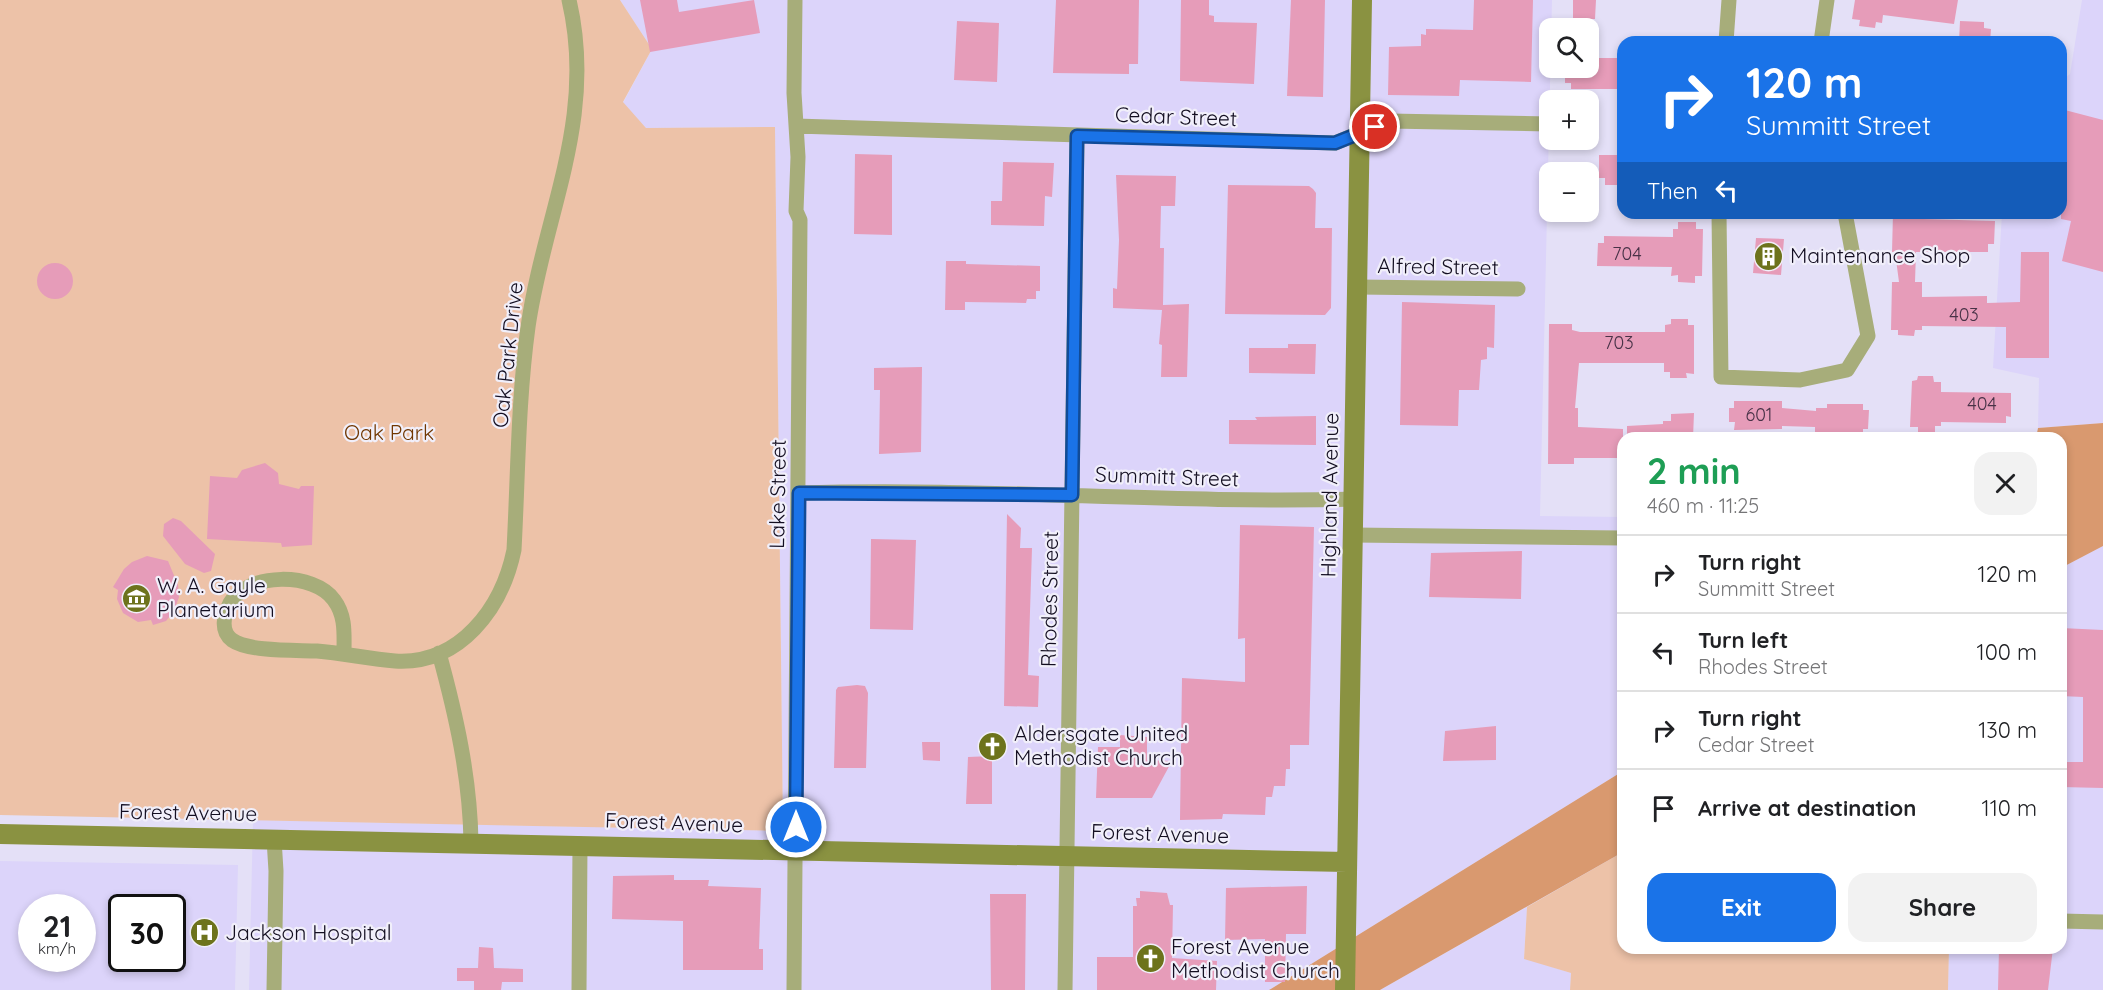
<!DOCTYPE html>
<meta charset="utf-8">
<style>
body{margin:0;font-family:Quicksand,sans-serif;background:#f2f2f2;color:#202124;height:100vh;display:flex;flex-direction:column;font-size:22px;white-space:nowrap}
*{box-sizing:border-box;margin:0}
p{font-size:20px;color:#757577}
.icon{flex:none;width:33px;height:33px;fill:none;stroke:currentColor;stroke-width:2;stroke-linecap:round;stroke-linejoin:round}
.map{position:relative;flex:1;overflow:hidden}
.side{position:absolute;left:1617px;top:432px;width:450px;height:522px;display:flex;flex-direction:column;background:#fff;border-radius:18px;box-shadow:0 3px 9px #0003}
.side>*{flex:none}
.guide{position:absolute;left:1617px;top:36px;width:450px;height:183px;border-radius:18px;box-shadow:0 3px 9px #0003;background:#1a73e8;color:#fff;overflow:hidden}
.tools{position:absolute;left:1539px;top:18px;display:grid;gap:12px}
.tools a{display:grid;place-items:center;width:60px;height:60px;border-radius:12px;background:#fff;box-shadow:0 3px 9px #0003;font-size:30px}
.speed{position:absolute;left:18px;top:894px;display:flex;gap:12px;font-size:30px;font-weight:700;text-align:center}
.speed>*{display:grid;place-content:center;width:78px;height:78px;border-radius:50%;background:#fff;box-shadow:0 3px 9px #0003;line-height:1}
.speed small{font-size:15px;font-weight:400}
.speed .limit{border:3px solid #111;border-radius:9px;background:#fff;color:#111}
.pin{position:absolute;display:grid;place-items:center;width:51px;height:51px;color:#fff;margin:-26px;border:3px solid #fff;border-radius:50%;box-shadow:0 2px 6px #0007}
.me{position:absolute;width:66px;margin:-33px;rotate:0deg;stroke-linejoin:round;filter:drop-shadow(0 0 4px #0008)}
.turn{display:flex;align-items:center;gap:21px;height:126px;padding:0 30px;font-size:27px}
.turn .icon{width:78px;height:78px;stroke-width:2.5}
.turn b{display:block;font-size:42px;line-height:51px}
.then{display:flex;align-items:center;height:57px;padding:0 30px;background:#0003;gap:12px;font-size:22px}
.round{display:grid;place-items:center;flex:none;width:63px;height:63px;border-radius:18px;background:#f2f2f2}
.headline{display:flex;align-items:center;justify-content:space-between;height:102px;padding:0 30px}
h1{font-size:36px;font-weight:700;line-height:45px;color:#1e9e55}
.cta{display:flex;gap:12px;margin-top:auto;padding:12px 30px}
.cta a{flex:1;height:69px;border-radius:18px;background:#1a73e8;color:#fff;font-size:24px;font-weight:700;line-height:69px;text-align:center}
.cta a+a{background:#f2f2f2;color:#202124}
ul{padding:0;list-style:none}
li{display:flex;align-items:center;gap:18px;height:78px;padding:0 30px;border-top:2px solid #e0e0e0}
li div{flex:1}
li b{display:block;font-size:22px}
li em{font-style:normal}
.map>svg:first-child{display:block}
.built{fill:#dcd4fa;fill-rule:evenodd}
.green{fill:#edc2a8}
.forest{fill:#d9996f}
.building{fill:#e69cb9}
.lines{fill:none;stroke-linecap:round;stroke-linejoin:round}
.street{stroke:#a7ad7a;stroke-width:15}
.secondary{stroke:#8a9241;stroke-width:20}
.route-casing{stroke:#114b97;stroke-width:15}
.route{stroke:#1a73e8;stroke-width:10}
.labels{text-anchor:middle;stroke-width:4.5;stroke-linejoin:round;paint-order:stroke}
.number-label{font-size:18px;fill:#483247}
.street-label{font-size:21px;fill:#130e21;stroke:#f1effa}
.poi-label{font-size:21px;fill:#130e21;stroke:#f1effa;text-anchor:start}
.park-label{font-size:21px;fill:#713702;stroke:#f1effa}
</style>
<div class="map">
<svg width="2103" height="990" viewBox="0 0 2103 990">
<rect width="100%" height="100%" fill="#e4e0f7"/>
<path class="built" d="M620 0H1552L1540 516 1623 517V771L1269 990H249L253 820 783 831 775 127 646 128 623 103 652 49Z
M2082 0H2103V423L2038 428 2039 378 1993 368 2002 213H2061V81L2070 74Z
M2103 546V990H1948L1949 948H2061V568Z
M0 861 238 865 235 990H0ZM32 908H82V958H32ZM122 908H172V958H122Z
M1527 907 1524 958 1571 973 1570 990H1380Z"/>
<path class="green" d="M0 0H620L652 49 623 102 646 128 775 127 783 831 0 815Z
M1623 852V948H1949L1948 990H1570L1571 973 1524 959 1527 907Z"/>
<path class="forest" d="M2103 423V546L2061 568V438H2036L2038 428Z
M1623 771V852L1380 990H1269Z"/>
<path class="building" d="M640 0H677L679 12 754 0 760 33 650 52Z
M1056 0H1139L1138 64H1129V74L1053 73Z
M1181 0H1209V15L1214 16V22L1257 23 1254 84 1180 81Z
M1291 0H1325L1323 97 1287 96Z
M1474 0H1533L1531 82 1460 80 1459 96 1388 95 1389 47 1421 46V34L1426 35V29L1473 30Z
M1573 0H1596L1595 19H1573Z
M1855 0H1958L1954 24 1883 15 1882 23 1876 22 1875 28 1859 26 1860 20 1852 19Z
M957 21 999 23 997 82 954 80Z
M1960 21 1984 22V28L1991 29 1990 42H1959Z
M1588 58H1623V89H1571V83H1565V68H1588Z
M2061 109 2103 120V272L2062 261 2071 221 2061 219Z
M855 154 892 155V235L854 234Z
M1599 155H1623V185H1605V178H1599Z
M1003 162 1054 163 1052 197 1045 196 1044 226 991 225V201H1002Z
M1116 175 1176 176 1175 206H1161L1160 248H1164L1163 305 1189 304 1187 377H1161L1162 345 1159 344 1162 310 1113 308V288L1117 289 1119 240Z
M1228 185 1309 186 1313 189 1316 193 1315 228H1332L1331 308 1325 315 1225 314Z
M1893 213H1923V219L1995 221 1994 244H1988V252H1916L1915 282H1922V297L1987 296V303L2020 302 2021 252H2049V358H2006V327L1922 326V330H1915L1914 336 1898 335V330H1891L1892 282H1899L1895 252H1892Z
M1678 222H1696V229H1703L1702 276H1695V283L1678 282V275L1671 276 1672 267 1597 266 1598 243H1604V236L1673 237V229H1678Z
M1756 238 1784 239 1781 275 1753 273Z
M946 261H966V264L1040 266V291H1036V299H1027L1026 303 965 302V310H945Z
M37 281a18 18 0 1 1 36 0a18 18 0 1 1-36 0Z
M1402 302 1495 305 1494 348 1487 347V359L1481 360 1479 390H1459L1458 426 1400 425Z
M1671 319H1688V325H1694V374L1686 373 1687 378H1670V372H1664V363H1579L1575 408H1578V427L1623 429V458H1574V464H1548L1549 324H1572V330L1580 332H1665V325L1671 324Z
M1288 344H1316L1315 374 1249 373V348H1288Z
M922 367 921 452 879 454 880 390H874V368Z
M1918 376H1933L1934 382H1941V392L2011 393V417L2006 416V423L1941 422V426H1935V432L1918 434V427H1910L1912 381 1917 380Z
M1734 401H1782V408L1816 411V408H1827V404H1863V410H1869L1868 429H1863V434L1815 433V427L1782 426V429L1734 430 1735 422H1729V408H1734Z
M1694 413 1693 438H1627V426L1663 424V421H1671V414Z
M1316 416V445L1229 444V420H1257L1255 417Z
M265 463 278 473 279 484 299 489 301 486H314L312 545 282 547 281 543 207 539 210 476 237 478 242 470Z
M1007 514 1021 528 1020 548H1032L1028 675 1039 676 1038 707 1004 706Z
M173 518 181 521 215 554 211 571 204 573 185 564 163 536 164 524Z
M1240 525 1314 527 1309 745H1290V769H1286L1285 786H1274L1272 797H1266L1265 815 1223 814 1222 819 1180 820 1182 678 1245 682V638L1238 639Z
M871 539 916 540 913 630 870 629Z
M1522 551 1521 599 1429 597 1431 553Z
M147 556 168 561 178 585 179 597 174 611 166 621 153 625 151 620 138 622 123 613 117 599 118 590 113 587 124 569 132 562Z
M2061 628 2103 630V788L2061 787V762H2083V697L2061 696Z
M857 685 865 686 868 693 866 768H834L836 690 838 687Z
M1496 726V760L1443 761 1445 731Z
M1120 735 1147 737V760L1172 761 1152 798H1096L1098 747H1120Z
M922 742H940V761L923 760Z
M992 756V804H966L968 757Z
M674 875V880H709L708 886 761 888 759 949H763V970H683V921L612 919 613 876Z
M1307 886 1306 934H1286L1285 982H1265V939L1225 940 1226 888Z
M1140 891 1167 893 1170 905H1173L1172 958 1217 961 1216 990H1097V957H1133V906H1137L1136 898H1140Z
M990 894H1026L1025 990H991Z
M479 947 493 948 494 968 523 969V982H502L501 990H474V981H457V968H478Z
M1999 948H2053L2048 990H1998Z"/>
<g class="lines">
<path class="street" d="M1726 42 1729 0
M1821 42 1827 0
M796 126 1335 143 1389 121 1550 124
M1719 213 1721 377 1800 380 1847 370 1868 336 1845 213
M1358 287 1518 289
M799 493C984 487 1169 504 1354 499
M1353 535 1623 538
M344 653C344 634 346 616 334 600 314 572 248 572 230 603 224 615 220 631 232 640 249 652 296 650 317 651 343 653 369 659 395 661 460 665 502 608 514 550 518 476 518 400 528 327 544 214 597 119 569 0
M439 653C456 715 470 777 471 842
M274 839 276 871 274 990
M2061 921 2103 922
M579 990 580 844
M794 990 800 220 796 211 798 157 794 93 795 0
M1065 990 1077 136"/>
<path class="secondary" d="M0 834 1347 862
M1345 990 1362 0"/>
</g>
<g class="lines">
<defs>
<path id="route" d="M796 827 799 493 1072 495 1077 136 1335 143 1375 127"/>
</defs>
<use href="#route" class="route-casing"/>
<use href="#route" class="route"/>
</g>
<defs>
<symbol id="building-disc" viewBox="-11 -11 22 22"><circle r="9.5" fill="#6d731c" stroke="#f1effa"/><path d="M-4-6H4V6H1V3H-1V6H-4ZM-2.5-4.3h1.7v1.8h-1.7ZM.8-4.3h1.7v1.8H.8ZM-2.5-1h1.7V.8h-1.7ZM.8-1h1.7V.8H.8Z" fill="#fff"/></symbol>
<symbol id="museum-disc" viewBox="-11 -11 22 22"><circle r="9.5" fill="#6d731c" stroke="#f1effa"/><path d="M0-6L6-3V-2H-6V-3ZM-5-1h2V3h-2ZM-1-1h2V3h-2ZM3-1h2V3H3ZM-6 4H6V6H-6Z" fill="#fff"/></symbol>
<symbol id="church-disc" viewBox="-11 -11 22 22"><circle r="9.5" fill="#6d731c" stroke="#f1effa"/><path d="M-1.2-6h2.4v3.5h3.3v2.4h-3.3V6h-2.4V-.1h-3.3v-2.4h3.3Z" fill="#fff"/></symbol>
<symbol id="hospital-disc" viewBox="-11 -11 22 22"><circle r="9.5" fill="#6d731c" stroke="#f1effa"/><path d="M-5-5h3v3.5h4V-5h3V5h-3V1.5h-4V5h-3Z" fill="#fff"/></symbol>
</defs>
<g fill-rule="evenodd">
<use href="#building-disc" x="1752" y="240" width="33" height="33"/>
<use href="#museum-disc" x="120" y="582" width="33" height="33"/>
<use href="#church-disc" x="976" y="730" width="33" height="33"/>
<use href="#hospital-disc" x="188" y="916" width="33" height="33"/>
<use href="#church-disc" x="1134" y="942" width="33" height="33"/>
</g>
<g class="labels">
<g class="number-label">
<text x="1627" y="260">704</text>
<text x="1964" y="321">403</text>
<text x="1619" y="349">703</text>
<text x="1982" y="410">404</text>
<text x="1759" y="421">601</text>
</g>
<g class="street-label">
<text transform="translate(1176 117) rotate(2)" y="7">Cedar Street</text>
<text transform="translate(1438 267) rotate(1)" y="7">Alfred Street</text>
<text transform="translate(508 355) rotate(-84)" y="7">Oak Park Drive</text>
<text transform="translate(1167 477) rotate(2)" y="7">Summitt Street</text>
<text transform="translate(778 494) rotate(-89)" y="7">Lake Street</text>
<text transform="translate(1330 495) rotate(-89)" y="7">Highland Avenue</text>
<text transform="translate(1050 599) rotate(-89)" y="7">Rhodes Street</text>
<text transform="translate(188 813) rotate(1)" y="7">Forest Avenue</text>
<text transform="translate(674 823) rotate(2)" y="7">Forest Avenue</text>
<text transform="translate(1160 834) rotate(2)" y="7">Forest Avenue</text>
</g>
<g class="poi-label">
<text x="1790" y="263">Maintenance Shop</text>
<text x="157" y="593">W. A. Gayle<tspan x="157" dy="24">Planetarium</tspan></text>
<text x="1014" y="741">Aldersgate United<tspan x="1014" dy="24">Methodist Church</tspan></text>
<text x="225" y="940">Jackson Hospital</text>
<text x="1171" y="954">Forest Avenue<tspan x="1171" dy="24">Methodist Church</tspan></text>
</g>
<g class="park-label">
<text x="389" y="440">Oak Park</text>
</g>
</g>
</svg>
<div class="tools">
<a><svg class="icon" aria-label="search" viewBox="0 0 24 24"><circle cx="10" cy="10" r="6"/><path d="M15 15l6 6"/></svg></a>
<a>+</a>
<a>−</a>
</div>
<div class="speed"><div>21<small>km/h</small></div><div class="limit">30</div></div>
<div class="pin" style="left:1375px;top:127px;background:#d93025"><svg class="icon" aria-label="arrive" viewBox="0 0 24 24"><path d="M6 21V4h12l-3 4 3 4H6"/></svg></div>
<svg class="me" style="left:796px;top:827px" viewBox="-20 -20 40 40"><circle r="17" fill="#1a73e8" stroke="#fff" stroke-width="3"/><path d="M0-11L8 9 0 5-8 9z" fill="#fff"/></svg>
<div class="guide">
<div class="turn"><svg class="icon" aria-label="right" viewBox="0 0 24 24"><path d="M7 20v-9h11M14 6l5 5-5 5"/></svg><div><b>120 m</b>Summitt Street</div></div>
<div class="then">Then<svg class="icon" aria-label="left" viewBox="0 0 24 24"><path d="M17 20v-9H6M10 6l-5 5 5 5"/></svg></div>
</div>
<section class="side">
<div class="headline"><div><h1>2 min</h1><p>460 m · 11:25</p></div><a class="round"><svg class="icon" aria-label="close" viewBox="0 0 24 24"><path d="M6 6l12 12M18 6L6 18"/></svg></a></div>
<ul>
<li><svg class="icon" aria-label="right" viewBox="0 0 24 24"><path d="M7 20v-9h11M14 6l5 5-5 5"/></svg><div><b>Turn right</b><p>Summitt Street</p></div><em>120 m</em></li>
<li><svg class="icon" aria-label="left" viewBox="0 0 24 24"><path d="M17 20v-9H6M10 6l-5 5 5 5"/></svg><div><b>Turn left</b><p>Rhodes Street</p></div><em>100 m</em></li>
<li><svg class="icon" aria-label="right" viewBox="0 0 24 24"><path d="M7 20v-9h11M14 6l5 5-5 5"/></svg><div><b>Turn right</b><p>Cedar Street</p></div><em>130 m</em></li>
<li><svg class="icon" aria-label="arrive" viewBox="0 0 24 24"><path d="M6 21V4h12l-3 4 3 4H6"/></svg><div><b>Arrive at destination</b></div><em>110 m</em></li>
</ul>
<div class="cta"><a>Exit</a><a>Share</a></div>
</section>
</div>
